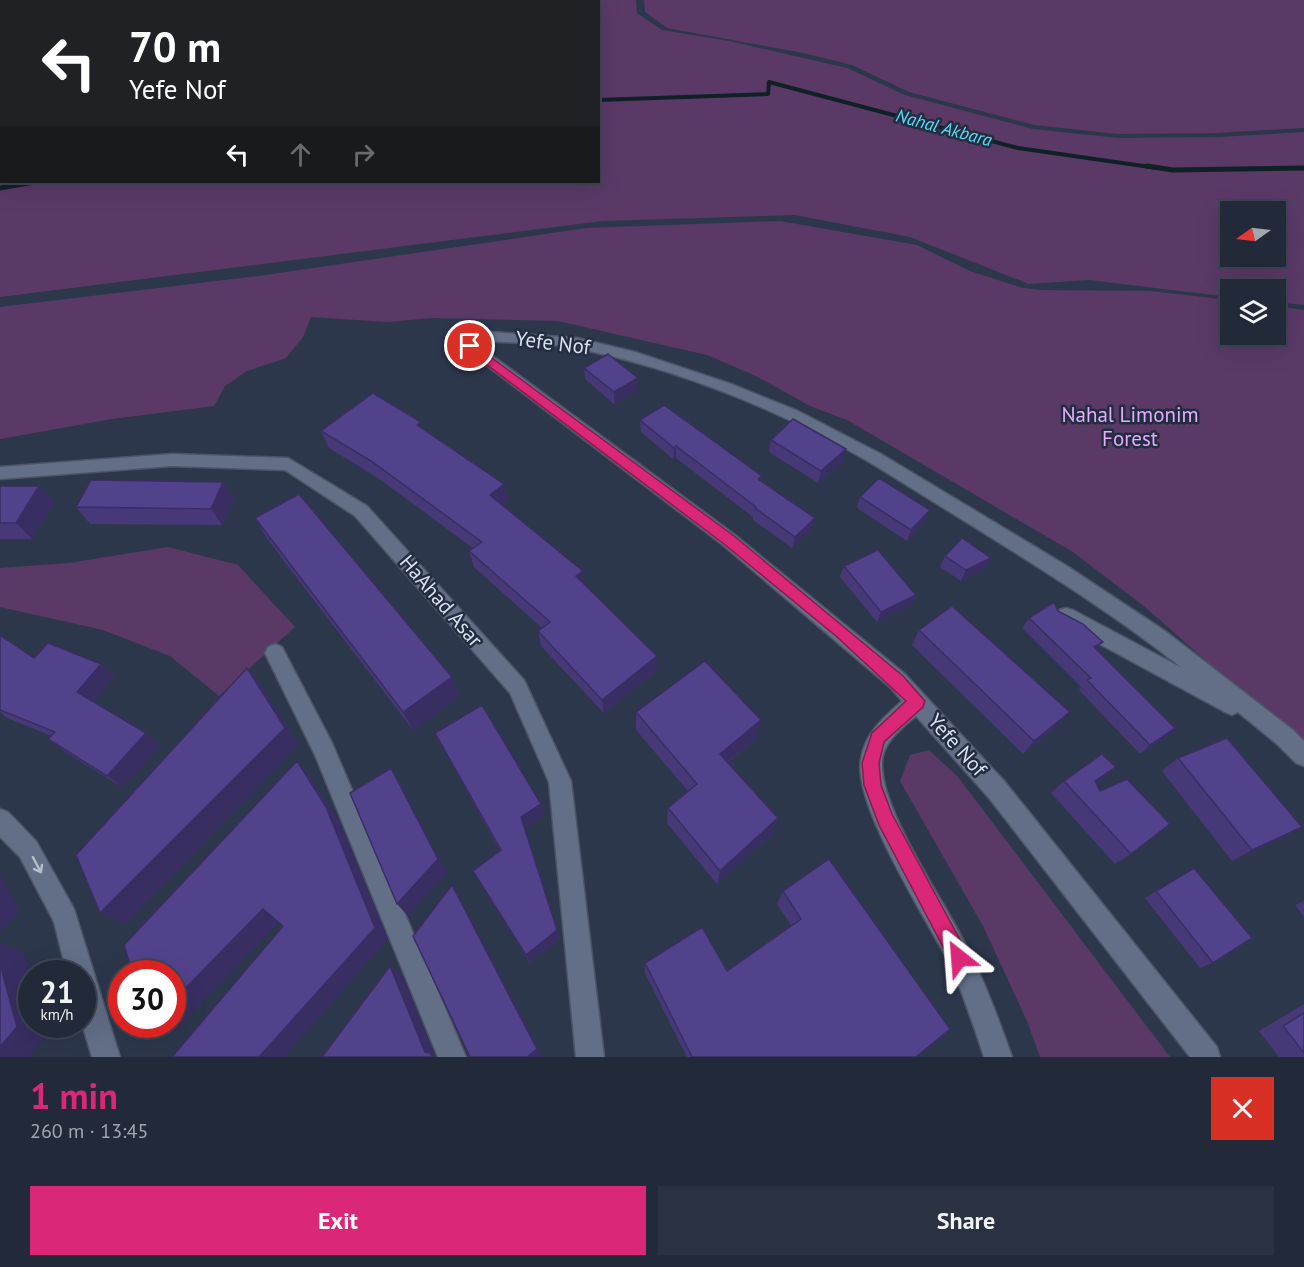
<!DOCTYPE html>
<meta charset="utf-8">
<style>
body{margin:0;font-family:"PT Sans",sans-serif;background:#2a3141;color:#f1f3f6;height:100vh;display:flex;flex-direction:column;font-size:22px;white-space:nowrap}
*{box-sizing:border-box;margin:0}
p{font-size:20px;color:#a2a6ae}
.icon{flex:none;width:33px;height:33px;fill:none;stroke:currentColor;stroke-width:2;stroke-linecap:round;stroke-linejoin:round}
.map{position:relative;height:1057px;overflow:hidden}
.drawer{display:flex;flex-direction:column;background:#222939;flex:1}
.drawer>*{flex:none}
.top-card{position:absolute;left:0px;top:0px;width:600px;height:183px;box-shadow:0 6px 24px #0002,0 0 0 2px #3f4553;background:#202124;color:#fff;overflow:hidden}
.needle{width:39px;rotate:256deg}
.controls{position:absolute;left:1220px;top:201px;display:grid;gap:12px}
.controls a{display:grid;place-items:center;width:66px;height:66px;border-radius:0px;background:#222939;box-shadow:0 6px 24px #0002,0 0 0 2px #3f4553;font-size:30px}
.speed{position:absolute;left:18px;top:960px;display:flex;gap:12px;font-size:30px;font-weight:700;text-align:center}
.speed>*{display:grid;place-content:center;width:78px;height:78px;border-radius:50%;background:#222939;box-shadow:0 6px 24px #0002,0 0 0 2px #3f4553;line-height:1}
.speed small{font-size:15px;font-weight:400}
.speed .limit{border:9px solid #d22;background:#fff;color:#111}
.pin{position:absolute;display:grid;place-items:center;width:51px;height:51px;color:#fff;margin:-26px;border:3px solid #fff;border-radius:50%;box-shadow:0 2px 6px #0007}
.me{position:absolute;width:66px;margin:-33px;rotate:332deg;stroke-linejoin:round;filter:drop-shadow(0 0 4px #0008)}
.turn{display:flex;align-items:center;gap:21px;height:126px;padding:0 30px;font-size:27px}
.turn .icon{width:78px;height:78px;stroke-width:2.5}
.turn b{display:block;font-size:42px;line-height:51px}
.lanes{display:flex;align-items:center;height:57px;padding:0 30px;background:#0003;justify-content:center;gap:30px;direction:ltr}
.lanes .off{opacity:.35}
.round{display:grid;place-items:center;flex:none;width:63px;height:63px;border-radius:0px;background:#2a3141}
.head{display:flex;align-items:center;justify-content:space-between;height:102px;padding:0 30px}
h1{font-size:36px;font-weight:800;line-height:45px;color:#db2777}
.cta{display:flex;gap:12px;margin-top:auto;padding:12px 30px}
.cta a{flex:1;height:69px;border-radius:0px;background:#db2777;color:#fff;font-size:24px;font-weight:800;line-height:69px;text-align:center}
.cta a+a{background:#2a3141;color:#f1f3f6}
.map>svg:first-child{display:block}
.green{fill:#5a3967;fill-rule:evenodd}
.lines{fill:none;stroke-linecap:round;stroke-linejoin:round}
.stream-far1{stroke:#102125;stroke-width:4}
.stream{stroke:#102125;stroke-width:5}
.minor-casing{stroke:#4c5466;stroke-width:3}
.minor{fill:#636f87;fill-rule:evenodd}
.wall{fill:#473978}
.shaded-wall{fill:#392e62}
.building{fill:#52428c;stroke:#392e62;stroke-width:1.5}
.oneway{stroke:#b5bdce}
.route{fill:#db2777;stroke:#8e194d;stroke-width:1.5}
.labels{text-anchor:middle;stroke-width:5;stroke-linejoin:round;paint-order:stroke}
.far-water-label{font-size:18px;font-style:italic;fill:#5adcf8;stroke:#232d42}
.street-label{font-size:21px;fill:#d8dfed;stroke:#232d42}
.park-label{font-size:21px;fill:#e3adf9;stroke:#232d42}
</style>
<div class="map">
<svg width="1304" height="1057" viewBox="0 0 1304 1057">
<rect width="100%" height="100%" fill="#2d374c"/>
<path class="green" d="M139 0H575V1H136Z
M583 0H636L637 13 662 30 729 41 847 68 905 95 1033 129 1119 138 1219 137 1304 132V305L1275 302V290H1230V297L1089 280 1029 284 910 237 795 215 603 221 0 297V134L2 182H598V2ZM1230 212H1275V256H1230Z
M644 0H1304V128L1215 133 1117 134 1034 125 909 92 852 65 803 53 667 28 645 12Z
M780 221 917 245 970 271 1023 288 1041 290 1150 291 1230 300V334H1275V306L1304 310V747L1145 607 1073 552 847 420 810 406 756 376 707 355 558 321 432 318 387 322 311 317 303 337 286 358 247 371 225 386 214 406 112 419 0 439V307L259 276 586 228Z
M168 547 238 565 295 627 219 696 170 656 103 630 0 607V568L69 563Z
M929 750 958 777 1170 1057H1040L1027 1021 983 926 900 781 910 755Z"/>
<g class="lines">
<path class="stream-far1" d="M598 100 768 94 769 82 1018 148 1157 168"/>
<path class="stream" d="M1147 166 1173 170 1304 168
M0 188 34 182"/>
<defs>
<path id="minor" d="M67 0H78L66 2Z
M2 13V19L0 20V14Z
M476 331 577 338 635 352 731 384 798 411 881 454 1067 566 1165 631 1293 730 1304 741V766L1296 763 1277 744 1238 712 1232 715 1225 712 1059 622 1056 616 1059 610 1066 608 1073 610 1182 668C1118 617 1048 573 979 530 943 508 907 485 871 463 782 411 681 370 580 349 548 342 513 343 480 341L478 345 735 535 905 674 1005 782 1217 1047 1220 1057H1190L989 798 916 716C902 728 883 742 882 762 880 810 945 902 967 947 985 982 999 1020 1012 1057H984C974 1027 964 996 951 967 929 922 852 805 861 759 865 733 884 717 902 701L891 688 723 545 465 349 463 346 471 333Z
M172 454 288 458 367 506 524 680 571 781 604 1057H576L549 782 510 693 355 516 285 470 172 466 0 479V467Z
M275 644 282 647 332 743 466 1057H438L315 755 265 653 268 647Z
M0 809 8 812 36 841 74 909 120 1057H92L82 1024V974H67L54 922 20 857 0 837Z"/>
</defs>
<use href="#minor" class="minor-casing"/>
<use href="#minor" class="minor"/>
</g>
<path class="wall" d="M584 368 638 390 614 404 585 379Z
M640 420 761 481 812 529 792 548 753 520V517L676 458 673 459 641 432Z
M423 428 508 500 502 505 657 656V670L604 713 541 646 538 631 542 628 474 567 469 551 473 548 378 478 329 448 321 431Z
M771 440 843 461 818 483 769 452Z
M223 482 234 499 222 525 90 524 76 507Z
M0 486H39L54 503 32 539H0Z
M860 497 930 510 925 521 907 541 857 508Z
M255 518 452 677 459 696 413 730 268 540Z
M945 556 991 558 985 568 961 581 940 567Z
M844 566 916 595 911 605 877 622 840 577Z
M1058 611 1096 649 1165 737 1140 754 1079 690 1081 687 1022 628 1029 618Z
M919 630 1057 726 1023 754 912 645Z
M0 635 34 658 115 676 93 702 160 745 122 787 64 751 48 739 52 736 7 718 0 712Z
M636 712 757 738 728 762 773 833 717 884 667 823 668 808 688 791 636 730Z
M435 733 541 804 544 815 525 828 560 938 530 963 473 871 500 851Z
M1178 758 1302 827 1281 838 1232 861 1162 771Z
M1101 780 1096 783 1131 854 1115 864 1051 793 1064 781Z
M1182 875 1213 963 1200 968 1145 898Z
M783 891 916 1057H687L645 973V963L727 971 791 925 777 904Z
M1304 901V917L1295 905Z
M1304 1004V1057H1279L1259 1031Z"/>
<path class="shaded-wall" d="M638 378V390L614 404V392Z
M676 446V458L673 459 674 448Z
M846 449 843 461 818 483 821 471Z
M223 482 234 499 222 525 211 509Z
M504 484 508 500 494 511 490 495Z
M39 486 54 503 32 539 16 523Z
M930 510 925 521 907 541 911 530Z
M815 518 812 529 792 548 795 537Z
M991 558 985 568 961 581 966 570Z
M583 571 585 587 576 576Z
M916 595 911 605 877 622 881 612Z
M657 656V670L604 713 602 700Z
M101 664 115 676 92 704 77 692Z
M247 668 263 687 299 745 125 924 100 913Z
M452 677 459 696 413 730 403 712Z
M1070 712 1057 726 1023 754 1034 741Z
M761 720 757 738 717 770 720 754Z
M1175 728 1165 737 1140 754 1150 745Z
M146 733 160 745 122 787 107 776Z
M297 761 311 778 340 822 388 939 284 1057H259L375 928Z
M1116 767 1101 780 1081 794 1095 781Z
M391 768 401 785 447 873 408 916 397 904Z
M541 804 544 815 525 828 560 938 530 963 526 955 521 817Z
M778 818 773 833 717 884 720 871Z
M1302 827 1281 838 1232 861 1252 850Z
M0 874 20 911 0 932Z
M452 885 460 898 542 1055 540 1057H527Z
M263 909 280 921 174 1032 150 1025 172 1024V1002Z
M0 943 24 952 32 978V1024H45L47 1034 29 1057H0Z
M390 966 403 976 435 1056 437 1057H432L425 1052Z"/>
<path class="building" d="M608 354 638 378 614 392 584 368Z
M373 393 421 422 417 425 504 484 490 495 583 571 576 576 657 656 602 700 538 631 550 622 469 551 482 542 371 461 321 431Z
M664 405 762 476 758 479 815 518 795 537 755 508 756 507 676 446 674 448 640 420Z
M793 419 846 449 821 471 771 440Z
M879 478 930 510 911 530 860 497Z
M91 480 223 482 211 509 76 507Z
M0 486H39L16 523H0Z
M299 494 452 677 403 712 255 518Z
M962 538 991 558 966 570 945 556Z
M878 550 916 595 881 612 844 566Z
M1054 602 1058 611 1083 624 1103 642 1094 647 1175 728 1150 745 1087 680 1091 678 1029 618Z
M952 606 1070 712 1034 741 919 630Z
M0 635 34 658 48 643 101 664 77 692 146 733 107 776 48 739 55 732 0 710Z
M705 661 761 720 720 754 778 818 720 871 668 808 697 784 636 712Z
M247 668 285 728 100 913 76 855Z
M482 705 541 804 521 817 557 930 526 955 473 871 501 850 435 733Z
M1227 738 1302 827 1252 850 1178 758Z
M1102 754 1116 767 1095 781 1100 791 1127 779 1170 824 1131 854 1064 781Z
M297 761 326 807 375 928 259 1057H172L283 926 263 909 172 1002V974H133L124 945Z
M391 768 438 859 397 904 350 793Z
M829 859 950 1029 916 1057H692L645 963 702 927 727 971 801 919 783 891Z
M1194 868 1252 938 1213 963 1156 891Z
M452 885 537 1049 527 1057H470L413 936Z
M0 964 17 1027 0 1047Z
M390 966 425 1052 430 1053 432 1057H322Z
M1304 1013V1053L1283 1026Z"/>
<defs><path id="oneway-shaft" d="M-6 0H5M1.5-3L5.5 0L1.5 3" fill="none" stroke-width="1.6" stroke-linecap="round" stroke-linejoin="round" transform="scale(1.5)"/></defs>
<use class="oneway" href="#oneway-shaft" transform="translate(37 865) rotate(62)"/>
<path class="route" d="M470 342 734 536 903 676 925 701 923 707 884 742 879 763 881 785 892 814 966 951 969 958 966 964 959 967 952 964 879 825 864 785 862 763 872 733 906 701 836 636 724 544 466 349 464 346Z"/>
<g class="labels">
<g class="far-water-label">
<text transform="translate(944 128) rotate(15)" y="6">Nahal Akbara</text>
</g>
<g class="street-label">
<text transform="translate(553 343) rotate(7)" y="7">Yefe Nof</text>
<text transform="translate(441 601) rotate(49)" y="7">HaAhad Asar</text>
<text transform="translate(957 745) rotate(48)" y="7">Yefe Nof</text>
</g>
<g class="park-label">
<text x="1130" y="422">Nahal Limonim<tspan x="1130" dy="24">Forest</tspan></text>
</g>
</g>
</svg>
<div class="controls">
<a><svg class="needle" viewBox="-14 -14 28 28"><path d="M0-13l5 13h-10z" fill="#e53935"/><path d="M0 13l5-13h-10z" fill="#a2a6ae"/></svg></a>
<a><svg class="icon" aria-label="layers" viewBox="0 0 24 24"><path d="M12 4l9 5-9 5-9-5zM3 14l9 5 9-5"/></svg></a>
</div>
<div class="speed"><div>21<small>km/h</small></div><div class="limit">30</div></div>
<div class="pin" style="left:470px;top:346px;background:#d93025"><svg class="icon" aria-label="arrive" viewBox="0 0 24 24"><path d="M6 21V4h12l-3 4 3 4H6"/></svg></div>
<svg class="me" style="left:959px;top:958px" viewBox="-20 -20 40 40"><path d="M0-17L14 15 0 8-14 15z" fill="#db2777" stroke="#fff" stroke-width="4"/></svg>
<div class="top-card">
<div class="turn"><svg class="icon" aria-label="left" viewBox="0 0 24 24"><path d="M17 20v-9H6M10 6l-5 5 5 5"/></svg><div><b>70 m</b>Yefe Nof</div></div>
<div class="lanes"><svg class="icon" aria-label="left" viewBox="0 0 24 24"><path d="M17 20v-9H6M10 6l-5 5 5 5"/></svg><svg class="icon off" aria-label="ahead" viewBox="0 0 24 24"><path d="M12 20V5M6 11l6-6 6 6"/></svg><svg class="icon off" aria-label="right" viewBox="0 0 24 24"><path d="M7 20v-9h11M14 6l5 5-5 5"/></svg></div>
</div>
</div>
<section class="drawer">
<div class="head"><div><h1>1 min</h1><p>260 m · 13:45</p></div><a class="round" style="background:#d93025;color:#fff"><svg class="icon" aria-label="close" viewBox="0 0 24 24"><path d="M6 6l12 12M18 6L6 18"/></svg></a></div>
<div class="cta"><a>Exit</a><a>Share</a></div>
</section>
